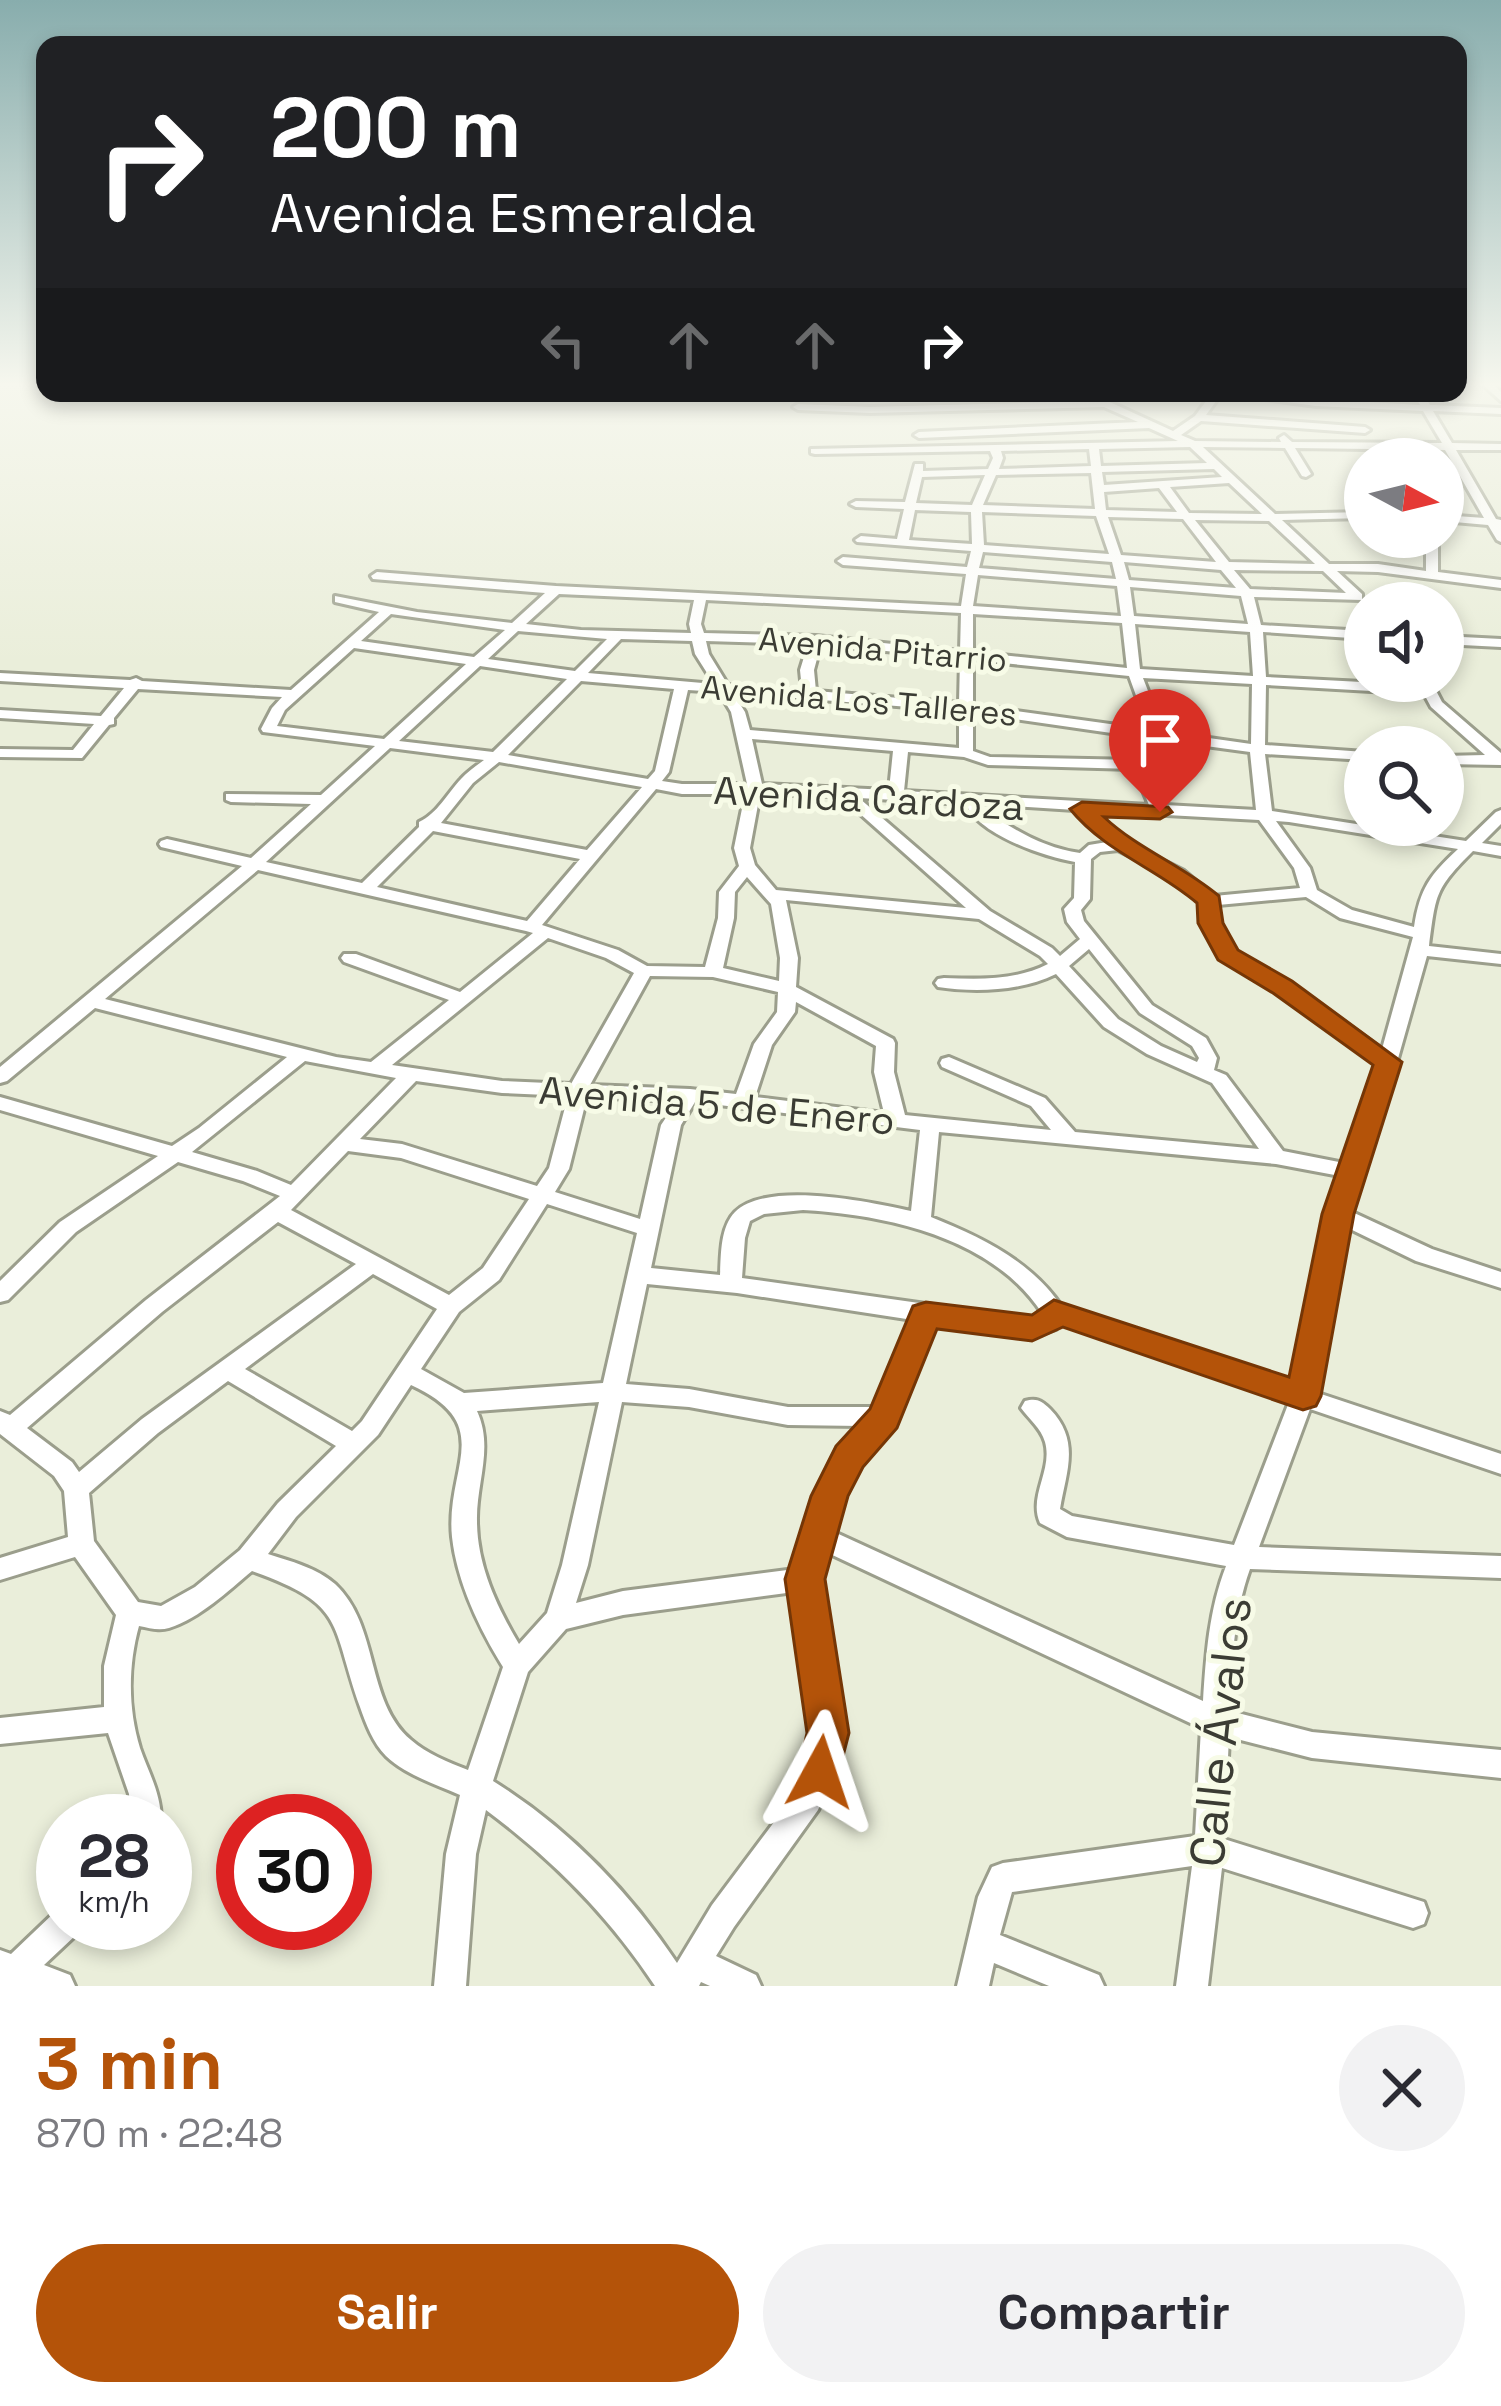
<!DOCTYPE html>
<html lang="es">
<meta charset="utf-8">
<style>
body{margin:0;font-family:"Space Grotesk",sans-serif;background:#f2f2f3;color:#2b2b33;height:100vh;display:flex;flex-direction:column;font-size:45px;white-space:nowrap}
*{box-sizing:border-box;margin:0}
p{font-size:39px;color:#7c7c81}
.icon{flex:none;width:66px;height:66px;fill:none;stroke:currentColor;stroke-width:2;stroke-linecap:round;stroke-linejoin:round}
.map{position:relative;height:1986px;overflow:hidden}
.panel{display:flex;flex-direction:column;background:#fff;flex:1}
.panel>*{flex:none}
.hud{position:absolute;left:36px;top:36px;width:1431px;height:366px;border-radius:24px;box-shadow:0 6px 18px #0003;background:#202124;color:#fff;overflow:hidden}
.needle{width:78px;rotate:97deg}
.fabs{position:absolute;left:1344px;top:438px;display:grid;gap:24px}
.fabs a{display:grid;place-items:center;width:120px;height:120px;border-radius:50%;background:#fff;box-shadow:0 6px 18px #0003;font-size:60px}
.speed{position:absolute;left:36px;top:1794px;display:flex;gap:24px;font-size:60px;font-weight:700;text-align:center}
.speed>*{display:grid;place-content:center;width:156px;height:156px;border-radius:50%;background:#fff;box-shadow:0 6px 18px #0003;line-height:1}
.speed small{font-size:30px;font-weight:400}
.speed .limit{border:18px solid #d22;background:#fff;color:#111}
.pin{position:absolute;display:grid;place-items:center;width:102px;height:102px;color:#fff;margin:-123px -51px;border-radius:50% 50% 50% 0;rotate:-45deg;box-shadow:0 0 12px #0007}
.pin .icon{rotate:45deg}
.me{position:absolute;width:132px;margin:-66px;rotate:5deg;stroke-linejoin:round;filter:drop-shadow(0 0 9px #0008)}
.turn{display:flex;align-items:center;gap:42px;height:252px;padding:0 36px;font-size:54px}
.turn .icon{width:156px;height:156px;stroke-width:2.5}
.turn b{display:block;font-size:84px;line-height:102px}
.lanes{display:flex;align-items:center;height:114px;padding:0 36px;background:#0003;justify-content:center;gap:60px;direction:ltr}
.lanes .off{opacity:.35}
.round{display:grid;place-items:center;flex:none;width:126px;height:126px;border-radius:63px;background:#f2f2f3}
.headline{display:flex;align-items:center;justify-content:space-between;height:204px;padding:0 36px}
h1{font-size:72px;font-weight:800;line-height:90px;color:#b45309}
.primary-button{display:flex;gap:24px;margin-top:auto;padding:24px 36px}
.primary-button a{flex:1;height:138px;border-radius:72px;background:#b45309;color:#fff;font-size:48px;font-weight:800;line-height:138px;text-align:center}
.primary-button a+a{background:#f2f2f3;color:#2b2b33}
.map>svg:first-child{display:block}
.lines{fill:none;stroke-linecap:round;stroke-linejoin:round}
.minor-casing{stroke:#9b9e8c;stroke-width:6}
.minor{fill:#fff;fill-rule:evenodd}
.route{fill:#b45309;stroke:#753606;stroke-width:3}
.labels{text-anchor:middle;stroke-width:10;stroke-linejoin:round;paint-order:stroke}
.far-street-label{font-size:33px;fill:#3b3c34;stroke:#f7fbe7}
.street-label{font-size:39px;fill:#3b3c34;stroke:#f7fbe7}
.near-street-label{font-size:48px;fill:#3b3c34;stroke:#f7fbe7}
</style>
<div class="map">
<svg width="1501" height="1986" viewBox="0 0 1501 1986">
<rect width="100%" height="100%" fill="#eaeeda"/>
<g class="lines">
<defs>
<path id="minor" d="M1483 385H1494L1501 392V401Z
M710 393H794L789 396 708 399 703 396Z
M1077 393H1090L1173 431 1195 416 1212 393H1222L1206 415 1365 427 1370 430 1365 433 1201 421 1181 435 1195 441 1281 442 1279 438 1284 435 1292 442 1442 443 1423 411 1316 406 1222 393 1420 405 1413 393H1423L1430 405 1501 408V414L1433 411 1452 443 1501 444V450H1456L1496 519 1501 520V542L1497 540 1488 525 1443 521V515L1484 518 1445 450 1295 448 1311 474 1306 477 1302 476 1285 448 1203 447 1275 514 1365 512V518L1282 520 1329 564H1378L1426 571V547L1432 543 1438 547V572L1501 580V588L1378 572 1337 571 1362 594V600L1254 597 1261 625 1365 631V639L1263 632 1266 677 1420 685 1421 681H1431L1442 702 1501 753V765L1443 764V756L1485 755 1431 707 1424 694 1266 685 1265 745 1365 752V760L1265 754 1272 811 1466 841 1496 812 1501 810V824L1482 843 1501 846V856L1473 851C1435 889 1436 893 1429 946L1501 954V964L1427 956 1397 1062 1350 1211 1432 1249 1501 1272V1288L1416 1261 1346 1227 1315 1392 1501 1454V1474L1310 1409 1259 1547 1501 1556V1578L1250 1569C1233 1616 1232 1663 1230 1711L1312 1732 1501 1750V1778L1312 1758 1229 1737 1224 1839 1424 1902 1428 1913 1424 1924 1413 1928 1222 1868 1208 1986H1176L1192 1866 1012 1892 1000 1935 1099 1975 1104 1986H1049L994 1963 989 1986H957L978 1897 992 1867 1003 1863 1195 1836 1201 1728 826 1552 818 1579 842 1733 834 1772 818 1810 734 1927 716 1956 756 1975 761 1986H710L701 1982 699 1986H655C609 1916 553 1860 486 1810L476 1854 466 1986H434L446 1854 460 1795C435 1784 406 1775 386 1756 373 1743 366 1724 360 1707 330 1622 347 1605 252 1571 228 1591 200 1618 169 1628 159 1631 149 1628 139 1626 128 1666 128 1709 140 1748 149 1774 161 1793 161 1821H131L129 1794 108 1733 0 1744V1718L104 1707V1666L116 1615 75 1557 0 1580V1558L68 1537 64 1491 54 1476 0 1434V1411L10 1415 146 1300 280 1196 243 1181 178 1162 76 1232 8 1300 0 1302V1281L60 1222 158 1156 0 1110V1097L172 1146 199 1128 287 1057 95 1008 7 1081 0 1083V1067L242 866 161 847 159 844 161 841 167 839 251 858 311 804 231 802 226 800V794L321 795 375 746 263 732 261 729 272 708 282 697 138 689 114 718V724L109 725 82 758 0 757V749L73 750 94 724 0 718V710L101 716 124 688 0 681V673L130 680 136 678 142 681 291 690 379 612 335 602V596L417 612 512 623 545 593 373 579 371 576 377 572 556 586 961 606 966 574 843 565 837 561 843 557 967 567 971 551 857 542 855 540 861 536 897 539 904 509 856 507 850 504 856 501 905 502 915 464H923V471L988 469 993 458 990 451 815 454 811 453V449L1178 441 1149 428 919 438 914 435 919 432 1138 422 1104 407 870 413 798 410 793 407 798 404 870 407 1092 401ZM1190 447 1207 463 1101 466 1099 449ZM1089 449 1091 466 999 469 1003 458 1001 451ZM1214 469 1222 477 1104 485 1102 472ZM1091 473 1095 509 983 505 996 475ZM985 475 972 505 916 503 922 477ZM1229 483 1262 514 1189 513 1170 487ZM1159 488 1177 512 1106 510 1104 492ZM915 510 971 512 972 544 909 540ZM982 512 1096 516 1109 554 984 545ZM1108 517 1183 519 1216 562 1121 555ZM1195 520 1269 521 1315 564 1229 562ZM983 552 1112 562 1116 579 979 568ZM1124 562 1221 570 1236 588 1129 580ZM1234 570 1323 571 1346 593 1250 589ZM978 575 1117 586 1121 616 973 606ZM1130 587 1241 596 1248 624 1134 616ZM559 594 694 600 689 624 691 633 581 630 526 624ZM706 600 961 613 960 651 816 636 704 633 701 624ZM391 614 505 630 474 657 361 641ZM973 614 1122 623 1127 668 973 652ZM1135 624 1250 632 1253 676 1140 669ZM518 631 607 639 575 671 488 659ZM621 639 692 641 695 654 714 684 588 673ZM706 641 808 644 800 670 802 690 728 685 709 654ZM821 644 960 659 959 703 816 691 814 670ZM354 648 466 664 384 739 277 726 285 710ZM973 660 1129 676 1138 701 1139 728 973 705ZM480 666 567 679 493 752 399 741ZM1143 678 1252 684 1251 744 1153 730 1152 701ZM581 681 674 689 655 771 648 779 508 755ZM688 690 719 692 731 712 747 784H682L662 781 669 772ZM733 693 959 711V748L750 730 745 712ZM973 713 1139 737 1140 757 1136 760 990 757 973 751ZM752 739 893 751 889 790 762 784ZM1154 739 1250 752 1256 810 1165 805 1148 766 1154 758ZM390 748 484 760C476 766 467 772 461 779 447 794 438 813 419 822V827L362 883 266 862ZM908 752 964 757 988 765 1134 769 1149 805 904 791ZM499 762 642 787 587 850 441 823 473 783ZM656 789 682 794H745L734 848 739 866 719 892 718 918 705 967 647 966 618 950 542 925ZM760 794 840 796 966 908 776 890 755 865 750 848ZM859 798 966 804C978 834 1044 857 1075 862L1074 898 1064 909 1067 922 1080 939 1060 956 1052 948 990 911ZM982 804 1075 810 1107 842 1089 845 1080 853C1043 848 1013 829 983 809ZM1093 811 1259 820 1294 868 1300 888 1214 896 1184 871 1126 842ZM1276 821 1289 822 1458 849C1430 875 1420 888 1414 927L1352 910 1317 890 1310 868ZM433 831 580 859 527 921 377 887ZM1118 850 1172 877 1202 902 1201 923 1221 958 1277 991 1377 1063 1344 1163 1283 1151 1226 1075 1214 1070 1217 1058 1206 1038 1152 1005 1084 921 1081 910 1090 899 1091 859 1100 852ZM258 870 526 931 533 933 460 992 356 954H344L341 958 344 962 449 1000 371 1062 336 1057 105 999ZM747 877 771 904 780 958 779 981 723 968 734 918 735 892ZM1306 897 1340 918 1413 937 1382 1049 1289 983 1234 951 1219 923 1218 905ZM786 900 979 919 1040 956 1048 964C1014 981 980 979 944 978L938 979 935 983 938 987C976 993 1021 991 1056 974L1104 1027 1147 1054 1212 1083 1259 1149 1075 1132 1045 1098 949 1057 942 1059 940 1063 942 1067 1031 1106 1051 1130 905 1115 894 1072 895 1043 893 1039 796 987 798 958ZM548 938 606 958 634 973 571 1084 502 1081 392 1065ZM1089 949 1140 1013 1192 1046 1199 1058 1197 1062 1161 1046 1118 1019 1069 966ZM650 976 713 977 778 992 777 1012 754 1044 736 1094 690 1089 590 1085ZM796 1002 876 1046 874 1072 884 1113 755 1097 772 1045 795 1012ZM305 1061 396 1078 291 1185 257 1171 192 1152ZM416 1081 502 1093 568 1096 549 1168 537 1186 402 1144 360 1139ZM587 1097 677 1101 661 1125 640 1219 555 1192 569 1169ZM695 1102 920 1130 911 1211C871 1202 767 1180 735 1212 720 1227 721 1256 720 1275L651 1268 681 1125ZM939 1132 1276 1164 1340 1176 1327 1214 1293 1384 1062 1307C1031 1261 981 1237 931 1217ZM348 1151 401 1158 529 1199 483 1268 449 1295 291 1210ZM547 1204 637 1233 603 1383 464 1393 421 1369 459 1312 499 1280ZM803 1210C887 1215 992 1237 1042 1313L1032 1319 742 1278 745 1238 750 1221 764 1214ZM278 1222 356 1264 142 1419 79 1472 72 1462 27 1428 162 1312ZM373 1274 437 1309 362 1421 352 1431 245 1369ZM647 1284 737 1293 913 1320 876 1407H788L689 1389 626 1384ZM934 1323 1032 1337 1056 1329 1059 1323 1289 1402 1234 1545 1072 1516 1060 1509C1066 1472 1081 1441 1050 1409 1041 1400 1036 1398 1025 1401L1021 1408C1029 1419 1041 1428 1045 1442 1053 1470 1028 1496 1040 1523L1067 1537 1226 1566C1209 1610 1206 1654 1203 1701L832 1531 842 1496 858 1464 896 1417ZM228 1381 336 1446 278 1503 240 1550 195 1587 161 1606 138 1602 94 1541 89 1493 158 1433ZM411 1385C498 1425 445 1467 452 1537 457 1582 479 1628 503 1667L468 1770C448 1762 427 1754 411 1740 365 1701 380 1626 335 1584 317 1568 290 1561 268 1554L296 1517 378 1435ZM599 1402 562 1565 547 1613 519 1644C497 1607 477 1565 477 1521 476 1483 494 1448 477 1411ZM622 1402 689 1407 788 1425 861 1426C823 1469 812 1515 795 1569L623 1591 576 1603 588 1565ZM794 1592 814 1733 806 1772 798 1790 712 1905 677 1963C629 1891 567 1827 493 1781L528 1672 566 1629 623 1615Z
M1443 636 1501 639V647L1443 644Z
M63 1909V1923H81L77 1934 44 1965 70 1975 75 1986H0V1950L11 1954 55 1912Z"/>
</defs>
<use href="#minor" class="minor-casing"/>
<use href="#minor" class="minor"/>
</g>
<linearGradient id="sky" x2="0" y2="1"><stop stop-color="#88adad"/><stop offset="0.58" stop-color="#f6f7ee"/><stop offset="1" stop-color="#f6f7ee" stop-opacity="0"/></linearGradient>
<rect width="1501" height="663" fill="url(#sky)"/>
<path class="route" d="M1082 802 1168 807 1172 812 1160 819 1104 817C1138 849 1182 865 1219 896L1223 923 1238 950 1292 981 1402 1062 1354 1214 1321 1396 1316 1406 1303 1410 1063 1327 1032 1341 937 1329 897 1428 863 1467 848 1496 825 1579 849 1733 835 1787 820 1793 804 1787 798 1772 807 1733 785 1579 811 1496 836 1446 870 1409 913 1306 926 1302 1032 1315 1054 1300 1289 1377 1322 1214 1373 1065 1273 993 1218 960 1198 923 1197 903C1156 868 1105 852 1070 809Z"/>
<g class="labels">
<g class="far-street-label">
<text transform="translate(883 649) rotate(5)" y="12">Avenida Pitarrio</text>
<text transform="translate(859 700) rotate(5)" y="12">Avenida Los Talleres</text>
</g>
<g class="street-label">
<text transform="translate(869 798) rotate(3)" y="14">Avenida Cardoza</text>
<text transform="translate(717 1105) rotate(5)" y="14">Avenida 5 de Enero</text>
</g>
<g class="near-street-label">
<text transform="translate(1220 1732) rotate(-84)" y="17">Calle Ávalos</text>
</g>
</g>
</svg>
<div class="fabs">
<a><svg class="needle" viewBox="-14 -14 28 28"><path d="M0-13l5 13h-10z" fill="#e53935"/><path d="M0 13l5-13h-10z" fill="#7c7c81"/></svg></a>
<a><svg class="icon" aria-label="sound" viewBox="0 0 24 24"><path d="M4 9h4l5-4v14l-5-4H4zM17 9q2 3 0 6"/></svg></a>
<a><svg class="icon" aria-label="search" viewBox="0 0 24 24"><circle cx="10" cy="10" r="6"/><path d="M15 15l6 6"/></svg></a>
</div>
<div class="speed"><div>28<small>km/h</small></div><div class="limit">30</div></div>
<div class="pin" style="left:1160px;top:812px;background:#d93025"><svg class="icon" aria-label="arrive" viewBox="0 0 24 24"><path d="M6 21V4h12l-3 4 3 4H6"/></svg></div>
<svg class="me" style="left:820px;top:1772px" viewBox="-20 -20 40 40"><path d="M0-17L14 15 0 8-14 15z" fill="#b45309" stroke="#fff" stroke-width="4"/></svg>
<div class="hud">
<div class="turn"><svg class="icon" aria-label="right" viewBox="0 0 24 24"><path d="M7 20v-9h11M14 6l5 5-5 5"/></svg><div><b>200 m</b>Avenida Esmeralda</div></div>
<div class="lanes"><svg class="icon off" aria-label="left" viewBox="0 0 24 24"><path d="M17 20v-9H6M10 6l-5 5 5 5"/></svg><svg class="icon off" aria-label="ahead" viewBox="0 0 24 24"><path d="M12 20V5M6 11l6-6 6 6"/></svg><svg class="icon off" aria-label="ahead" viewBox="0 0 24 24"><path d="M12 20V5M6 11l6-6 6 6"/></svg><svg class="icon" aria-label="right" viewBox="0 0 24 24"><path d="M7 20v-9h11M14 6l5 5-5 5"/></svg></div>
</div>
</div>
<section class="panel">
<div class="headline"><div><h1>3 min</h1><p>870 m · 22:48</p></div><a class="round"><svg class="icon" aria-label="close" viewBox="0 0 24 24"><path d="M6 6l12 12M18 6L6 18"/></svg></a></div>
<div class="primary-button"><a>Salir</a><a>Compartir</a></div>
</section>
